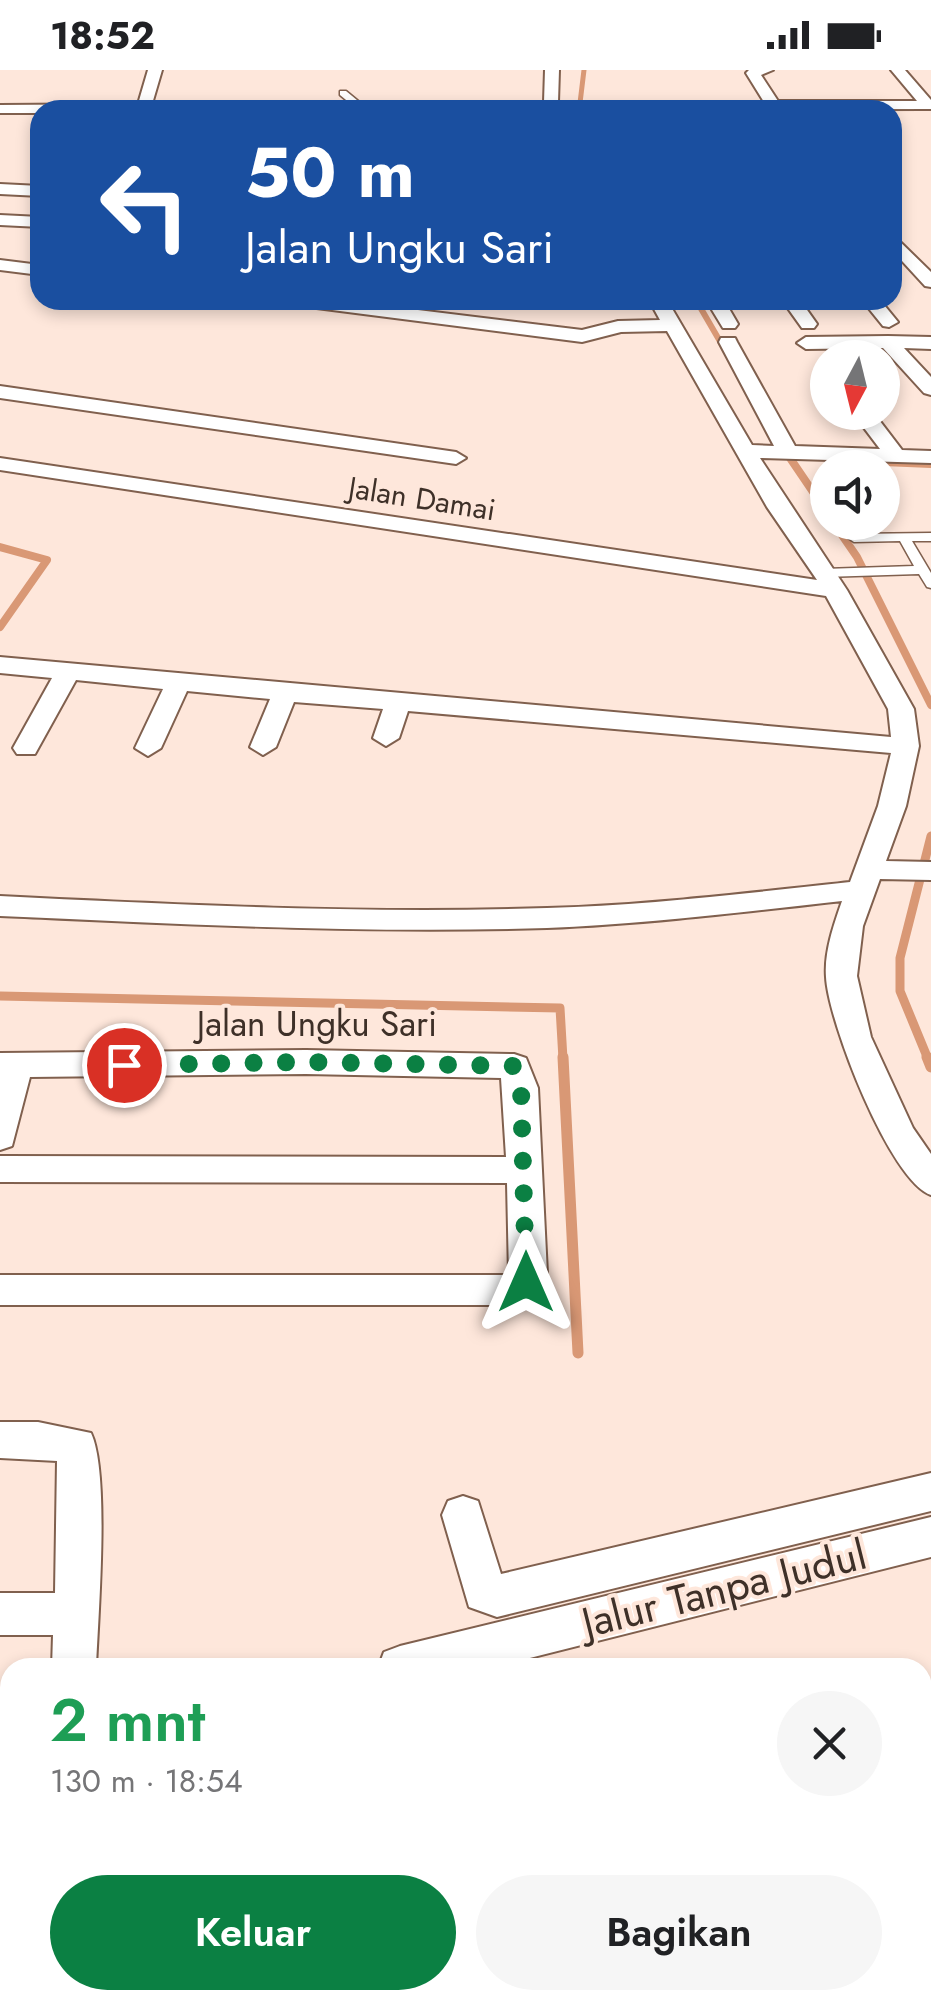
<!DOCTYPE html>
<html lang="id">
<meta charset="utf-8">
<style>
body{margin:0;font-family:Jost,sans-serif;background:#f6f6f6;color:#202124;height:100vh;display:flex;flex-direction:column;font-size:38px;white-space:nowrap}
*{box-sizing:border-box;margin:0}
p{font-size:32px;color:#757577}
.icon{flex:none;width:55px;height:55px;fill:none;stroke:currentColor;stroke-width:2;stroke-linecap:round;stroke-linejoin:round}
.map{position:relative;flex:1;overflow:hidden}
.panel{position:absolute;left:0px;top:1588px;width:932px;height:352px;display:flex;flex-direction:column;background:#fff;border-radius:30px 30px 0 0;box-shadow:0 5px 15px #0003}
.panel>*{flex:none}
.guide{position:absolute;left:30px;top:30px;width:872px;height:210px;border-radius:30px;box-shadow:0 5px 15px #0003;background:#1a4fa0;color:#fff;overflow:hidden}
.needle{width:65px;rotate:187deg}
.buttons{position:absolute;left:810px;top:270px;display:grid;gap:20px}
.buttons a{display:grid;place-items:center;width:90px;height:90px;border-radius:50%;background:#fff;box-shadow:0 5px 15px #0003;font-size:50px}
.pin{position:absolute;display:grid;place-items:center;width:85px;height:85px;color:#fff;margin:-42px;border:5px solid #fff;border-radius:50%;box-shadow:0 2px 10px #0007}
.me{position:absolute;width:110px;margin:-55px;rotate:0deg;stroke-linejoin:round;filter:drop-shadow(0 0 8px #0008)}
.turn{display:flex;align-items:center;gap:35px;height:210px;padding:0 50px;font-size:45px}
.turn .icon{width:130px;height:130px;stroke-width:2.5}
.turn b{display:block;font-size:70px;line-height:85px}
.round{display:grid;place-items:center;flex:none;width:105px;height:105px;border-radius:52px;background:#f6f6f6}
.overview{display:flex;align-items:center;justify-content:space-between;height:170px;padding:0 50px}
h1{font-size:60px;font-weight:600;line-height:75px;color:#1e9e55}
.cta{display:flex;gap:20px;margin-top:auto;padding:20px 50px}
.cta a{flex:1;height:115px;border-radius:60px;background:#0b8043;color:#fff;font-size:40px;font-weight:600;line-height:115px;text-align:center}
.cta a+a{background:#f6f6f6;color:#202124}
.status{display:flex;justify-content:space-between;align-items:center;height:70px;padding:0 50px;background:#fff;direction:ltr}
.status svg{height:28px;fill:currentColor}
.map>svg:first-child{display:block}
.lines{fill:none;stroke-linecap:round;stroke-linejoin:round}
.stream-far4{stroke:#d99875;stroke-width:5}
.stream-far3{stroke:#d99875;stroke-width:6}
.stream-far2{stroke:#d99875;stroke-width:8}
.stream-far1{stroke:#d99875;stroke-width:9}
.stream{stroke:#d99875;stroke-width:11}
.lane-casing{stroke:#80604e;stroke-width:3}
.street-casing{stroke:#80604e;stroke-width:4}
.lane{fill:#fff;fill-rule:evenodd}
.street{fill:#fff;fill-rule:evenodd}
.route{stroke:#0b8043;stroke-width:18;stroke-dasharray:0 32.4}
.labels{text-anchor:middle;stroke-width:8;stroke-linejoin:round;paint-order:stroke}
.far-street-label{font-size:30px;fill:#3e3028;stroke:#fee7db}
.street-label{font-size:35px;fill:#3e3028;stroke:#fee7db}
.near-street-label{font-size:42px;fill:#3e3028;stroke:#fee7db}
</style>
<div class="status"><b>18:52</b><svg viewBox="0 0 49 12"><path d="M0 12V9h3v3zM5 12V6h3v6zM10 12V3h3v9zM15 12V0h3v12zM26 1h20v11H26zM47 4h2v5h-2z"/></svg></div>
<div class="map">
<svg width="931" height="1938" viewBox="0 0 931 1938">
<rect width="100%" height="100%" fill="#fee7db"/>
<g class="lines">
<path class="stream-far4" d="M580 33 584 0"/>
<path class="stream-far3" d="M696 230 725 280"/>
<path class="stream-far2" d="M790 388 828 444
M836 390 931 394
M833 452 857 487 931 635
M0 477 47 490 0 557"/>
<path class="stream-far1" d="M0 926 560 938 563 989
M928 989 900 921V888L931 766"/>
<path class="stream" d="M563 987 578 1283
M927 987 931 997"/>
<defs>
<path id="lane" d="M340 21H346L363 35V39H357L340 25Z
M931 463V471H912L931 503V518L927 517 919 504 824 507 818 503 824 499 914 496 900 471 854 472 848 468 854 464Z"/>
<path id="street" d="M148 0H162L152 34 544 32 545 0H559L558 32H764L746 3 749 0H773L761 5 778 31H917L891 0H905L931 30V39L40 40V43H0V35L138 34Z
M0 114 40 116V126L0 124Z
M0 145 40 147V157L0 155Z
M892 164 931 202V217L925 216 892 180Z
M0 190 40 195V205L0 200Z
M284 230H336L582 260 618 251 660 250 649 230H667L752 375 774 376 719 272 721 268H735L737 272 795 376 880 379 852 342H873L902 380 931 381V393L760 388 847 520 914 639 919 676 906 736 886 791 931 792V810L880 809 863 856 857 906 871 967 913 1058 931 1084V1125C890 1111 828 951 826 907 824 882 834 854 842 831 744 842 646 854 547 858 365 864 182 854 0 846V826C182 835 365 844 547 838 648 835 749 823 850 812L878 736 891 683 408 641 399 668 386 676 373 668 383 639 294 632 276 677 263 685 250 677 270 629 187 621 161 678 148 686 135 678 163 619 76 610 35 684H17L13 678 52 608 0 603V587L891 667 888 639 826 526 0 400V388L817 510 767 437 667 261 621 262 582 272 293 235Z
M706 230H724L738 254 735 258H723Z
M782 230H800L817 254 814 258H802Z
M862 230H880L898 252 889 257 883 256Z
M888 266 931 267V279L904 278 931 307V325L924 323 883 278 806 279 797 273 806 267Z
M0 316 456 382 466 388 456 394 0 328Z
M306 980 514 984 526 988 538 1018 547 1204 534 1228 512 1235H0V1205H509L507 1113 0 1112V1086L506 1087 501 1008 306 1004 30 1007 12 1076 0 1080V983Z
M0 1352H38L91 1363C110 1403 98 1547 96 1598H52L53 1565H0V1523H55L57 1391 0 1388Z
M931 1403V1441L497 1547 469 1537 442 1445 448 1431 463 1426 478 1431 501 1504Z
M931 1447V1487L490 1598H378L384 1582 400 1576Z
M931 1659V1705L922 1707V1661Z
M0 1727H10V1775H0Z
M931 1905V1938H880L883 1930H922V1908Z
M33 1930H85V1938H33Z
M270 1930H322V1938H270Z"/>
</defs>
<use href="#lane" class="lane-casing"/>
<use href="#street" class="street-casing"/>
<use href="#lane" class="lane"/>
<use href="#street" class="street"/>
</g>
<g class="lines">
<path class="route" d="M124 995 306 992 514 996 521 1018 526 1212"/>
</g>
<g class="labels">
<g class="far-street-label">
<text transform="translate(422 429) rotate(9)" y="10">Jalan Damai</text>
</g>
<g class="street-label">
<text x="317" y="966">Jalan Ungku Sari</text>
</g>
<g class="near-street-label">
<text transform="translate(724 1518) rotate(-14)" y="15">Jalur Tanpa Judul</text>
</g>
</g>
</svg>
<div class="buttons">
<a><svg class="needle" viewBox="-14 -14 28 28"><path d="M0-13l5 13h-10z" fill="#e53935"/><path d="M0 13l5-13h-10z" fill="#757577"/></svg></a>
<a><svg class="icon" aria-label="sound" viewBox="0 0 24 24"><path d="M4 9h4l5-4v14l-5-4H4zM17 9q2 3 0 6"/></svg></a>
</div>
<div class="pin" style="left:124px;top:995px;background:#d93025"><svg class="icon" aria-label="arrive" viewBox="0 0 24 24"><path d="M6 21V4h12l-3 4 3 4H6"/></svg></div>
<svg class="me" style="left:526px;top:1212px" viewBox="-20 -20 40 40"><path d="M0-17L14 15 0 8-14 15z" fill="#0b8043" stroke="#fff" stroke-width="4"/></svg>
<div class="guide">
<div class="turn"><svg class="icon" aria-label="left" viewBox="0 0 24 24"><path d="M17 20v-9H6M10 6l-5 5 5 5"/></svg><div><b>50 m</b>Jalan Ungku Sari</div></div>
</div>
<section class="panel">
<div class="overview"><div><h1>2 mnt</h1><p>130 m · 18:54</p></div><a class="round"><svg class="icon" aria-label="close" viewBox="0 0 24 24"><path d="M6 6l12 12M18 6L6 18"/></svg></a></div>
<div class="cta"><a>Keluar</a><a>Bagikan</a></div>
</section>
</div>
